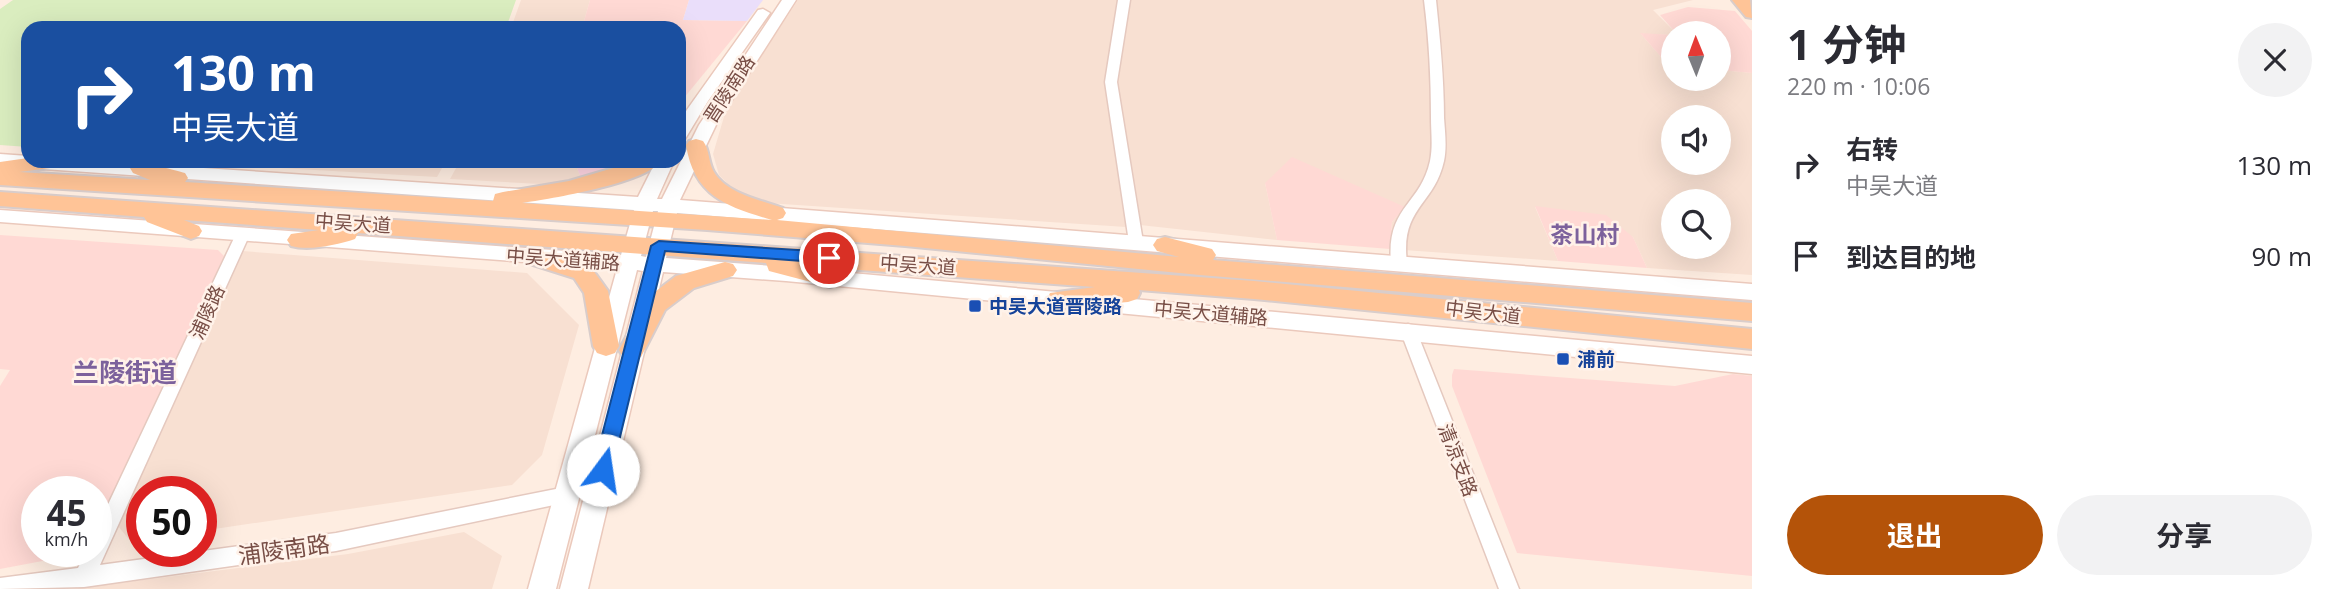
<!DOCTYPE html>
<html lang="zh">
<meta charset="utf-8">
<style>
body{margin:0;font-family:"Open Sans","Noto Sans SC",sans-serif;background:#f2f2f3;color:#2b2b33;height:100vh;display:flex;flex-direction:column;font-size:26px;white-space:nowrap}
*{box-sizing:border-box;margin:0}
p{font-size:23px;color:#7c7c81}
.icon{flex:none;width:38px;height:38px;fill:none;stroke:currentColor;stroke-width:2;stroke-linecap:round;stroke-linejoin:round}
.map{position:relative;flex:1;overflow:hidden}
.drawer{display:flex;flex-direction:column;background:#fff;width:595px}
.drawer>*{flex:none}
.hud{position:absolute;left:21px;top:21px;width:665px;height:147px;border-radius:21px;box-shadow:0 7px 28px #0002;background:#1a4fa0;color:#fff;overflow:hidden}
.needle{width:46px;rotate:359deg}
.fabs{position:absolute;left:1661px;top:21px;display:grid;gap:14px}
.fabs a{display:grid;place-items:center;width:70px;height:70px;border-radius:50%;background:#fff;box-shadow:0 7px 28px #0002;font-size:35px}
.speed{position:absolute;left:21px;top:476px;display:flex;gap:14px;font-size:35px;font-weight:700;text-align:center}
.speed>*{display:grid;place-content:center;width:91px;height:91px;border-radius:50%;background:#fff;box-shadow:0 7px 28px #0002;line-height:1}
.speed small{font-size:18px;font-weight:400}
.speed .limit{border:10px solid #d22;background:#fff;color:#111}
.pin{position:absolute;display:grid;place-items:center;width:60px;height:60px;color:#fff;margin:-30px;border:4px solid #fff;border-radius:50%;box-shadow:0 2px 7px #0007}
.me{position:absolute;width:77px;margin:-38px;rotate:14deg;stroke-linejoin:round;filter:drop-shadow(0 0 5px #0008)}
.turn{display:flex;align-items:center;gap:24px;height:147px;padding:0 35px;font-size:32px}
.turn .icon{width:91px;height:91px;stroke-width:2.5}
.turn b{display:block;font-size:49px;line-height:60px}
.round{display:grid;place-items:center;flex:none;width:74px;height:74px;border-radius:37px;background:#f2f2f3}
.overview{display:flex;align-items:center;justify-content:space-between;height:119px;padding:0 35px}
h1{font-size:42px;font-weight:700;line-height:52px}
.cta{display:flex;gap:14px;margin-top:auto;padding:14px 35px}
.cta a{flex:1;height:80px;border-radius:42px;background:#b45309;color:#fff;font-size:28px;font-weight:700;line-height:80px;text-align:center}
.cta a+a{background:#f2f2f3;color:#2b2b33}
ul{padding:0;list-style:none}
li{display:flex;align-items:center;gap:21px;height:91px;padding:0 35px}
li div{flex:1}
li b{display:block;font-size:26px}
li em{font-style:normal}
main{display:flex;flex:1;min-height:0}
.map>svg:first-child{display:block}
.residential{fill:#f8e0d2;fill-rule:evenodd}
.commercial{fill:#ffd9d4}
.education{fill:#eadefa}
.medical{fill:#fdd3e0}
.green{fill:#daedbf}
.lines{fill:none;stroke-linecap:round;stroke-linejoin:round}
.street-casing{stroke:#e5c9bf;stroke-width:3}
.secondary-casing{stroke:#ebc9bc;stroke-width:3}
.primary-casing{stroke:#d9cdcb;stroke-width:4}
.street{fill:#fff;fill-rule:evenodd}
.secondary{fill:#fff;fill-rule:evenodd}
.primary{fill:#ffc497;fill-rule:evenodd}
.route{fill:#1a73e8;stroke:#114b97;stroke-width:2}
.transit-dot{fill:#1a4fb4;stroke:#fff2e9;stroke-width:2.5}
.labels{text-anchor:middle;stroke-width:5;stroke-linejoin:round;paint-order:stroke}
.street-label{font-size:19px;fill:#784e46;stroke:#fff2e9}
.transit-label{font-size:19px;font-weight:bold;fill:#164399;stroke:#fff2e9;text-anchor:start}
.quarter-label{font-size:23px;font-weight:bold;fill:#7c619c;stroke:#fff2e9}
.near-street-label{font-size:23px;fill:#784e46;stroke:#fff2e9}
.district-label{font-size:26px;font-weight:bold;fill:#7c619c;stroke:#fff2e9}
</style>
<main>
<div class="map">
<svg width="1752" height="589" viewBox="0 0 1752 589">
<rect width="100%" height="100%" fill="#feede1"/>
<path class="residential" d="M521 0H590L582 28H511Z
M798 0H1693L1653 10 1676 33 1673 35 1641 34 1669 66 1673 67V79H1718L1719 70 1752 73V275L1647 268 1633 237 1535 207 1558 261 1390 249 1392 222 1404 207 1265 183 1277 240 1140 225 1106 85 1126 227 767 203 739 195 719 175 713 154 726 110ZM1673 117H1718V163H1673ZM1673 201H1718V247H1673Z
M161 161H446L437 177Z
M460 161H574L582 180 557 185 450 179Z
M242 251 527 273 579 325 542 455 512 485 201 531V492H142V540L131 542 118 526Z
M464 532 502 556 492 589H72L348 554Z"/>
<path class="commercial" d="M590 0H689L683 20 747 21 679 104V28H582Z
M1688 7 1735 11 1752 31V73L1719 70 1718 33H1676L1660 15Z
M1640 33 1673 35V67L1669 66Z
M1292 157 1405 207 1392 222 1390 249 1277 240 1265 183Z
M1535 206 1606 215 1633 237 1647 268 1558 261Z
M0 235 218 250 224 256 96 539V492H37V551L90 552 0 569V386L10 370 0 369Z
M1454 369 1675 386 1733 374 1752 376V576L1517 553 1452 386V375Z"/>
<path class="education" d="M689 0H763L747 21 683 20Z"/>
<path class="medical" d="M574 161H641L582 180Z"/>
<path class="green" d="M13 0H516L506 28H28V147L0 145V9Z"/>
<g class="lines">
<defs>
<path id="street" d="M1118 0H1130L1117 82 1143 242 1136 247 1129 242 1105 82Z
M1424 0H1436C1440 39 1444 78 1444 118 1445 132 1447 147 1444 161 1434 206 1400 207 1407 263L1399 268 1391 263C1386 206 1420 206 1430 161 1433 147 1431 132 1431 118 1431 79 1429 39 1424 0Z
M242 231 249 236 100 565 336 533 566 487 573 489 575 495 573 501 336 551 84 587 0 589V578L78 568 86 551H96V530L235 236Z
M1408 324 1414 326 1416 330 1519 589H1499L1400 330 1402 326Z"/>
<path id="secondary" d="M782 0H796L716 125 680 200 1752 284V300L677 213 666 258 786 267 1752 356V374L786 281 663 272 588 589H560L643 271 637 270 556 589H528L617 269 0 222V210L621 255 634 210 0 166V154L28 156V161H98L638 197 656 161H674L657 199H662L699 125ZM653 211H658L646 257 641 256Z
M763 9 770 13 708 101 685 139 679 140V121L758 10Z"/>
<path id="primary" d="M1732 0H1750L1752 18 1746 17Z
M696 139 703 141C710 150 708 162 714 172 727 194 761 200 783 208L786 213 783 218 777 220 1179 257 1157 251 1153 245 1157 239 1165 237 1212 249 1216 255 1213 260 1752 303V321L1200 275 905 246 707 230 0 185V162L28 158V161L62 162 58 167 19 172 150 180 133 173 130 168 133 163C142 161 174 170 185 173L188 178 185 182 493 201 495 194 503 192 569 181 637 161H661C646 183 550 199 522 203L772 220C727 207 694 196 686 145L689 141Z
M0 192 1254 281 1752 329V349L1254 299 1139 290 1140 293 1137 299 1128 302 1059 308 1050 305 1047 299 1050 293 1095 287 818 267 839 272 842 278 839 284 830 287 769 271 766 263 358 233 355 239C337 245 309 251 291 246L287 240 291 234 319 230 184 220 199 226 202 231 199 236 191 239 147 222 144 217 0 206Z
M538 250 590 266 608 291 619 346 615 353 606 356 597 353 593 346 584 293 574 278 530 264 526 258 530 252Z
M725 262 733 264 737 270 733 276 694 288 665 310 641 357 632 360 623 357 619 350 647 298 676 276Z"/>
</defs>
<use href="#street" class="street-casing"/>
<use href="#secondary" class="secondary-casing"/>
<use href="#primary" class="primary-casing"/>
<use href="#street" class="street"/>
<use href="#secondary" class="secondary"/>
<use href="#primary" class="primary"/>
</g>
<path class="route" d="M659 241 829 252 837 258 829 263 665 251 612 470 609 475 603 478 596 475 593 470 651 246Z"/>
<g class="transit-dot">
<rect x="968" y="299" width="14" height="14" rx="3.5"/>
<rect x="1556" y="352" width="14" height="14" rx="3.5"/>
</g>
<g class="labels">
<g class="street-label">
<text transform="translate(729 89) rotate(-57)" y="7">晋陵南路</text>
<text transform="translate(353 223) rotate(4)" y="7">中吴大道</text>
<text transform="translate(563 259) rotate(4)" y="7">中吴大道辅路</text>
<text transform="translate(918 265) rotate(4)" y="7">中吴大道</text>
<text transform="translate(207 312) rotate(-66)" y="7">浦陵路</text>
<text transform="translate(1483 312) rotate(7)" y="7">中吴大道</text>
<text transform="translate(1211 313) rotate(5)" y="7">中吴大道辅路</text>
<text transform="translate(1458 460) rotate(69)" y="7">清凉支路</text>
</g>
<g class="transit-label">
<text x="989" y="313">中吴大道晋陵路</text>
<text x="1577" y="366">浦前</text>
</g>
<g class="quarter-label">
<text x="1585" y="243">茶山村</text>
</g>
<g class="near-street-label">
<text transform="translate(284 550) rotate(-8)" y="8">浦陵南路</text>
</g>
<g class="district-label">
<text x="125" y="382">兰陵街道</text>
</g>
</g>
</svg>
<div class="fabs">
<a><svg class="needle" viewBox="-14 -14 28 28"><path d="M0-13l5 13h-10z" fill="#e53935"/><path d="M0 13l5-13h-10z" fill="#7c7c81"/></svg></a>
<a><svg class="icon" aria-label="sound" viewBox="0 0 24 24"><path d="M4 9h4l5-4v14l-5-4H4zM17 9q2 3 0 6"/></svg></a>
<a><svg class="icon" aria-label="search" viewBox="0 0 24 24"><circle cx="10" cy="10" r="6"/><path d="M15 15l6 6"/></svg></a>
</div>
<div class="speed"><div>45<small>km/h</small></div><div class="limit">50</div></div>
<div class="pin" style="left:829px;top:258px;background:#d93025"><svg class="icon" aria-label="arrive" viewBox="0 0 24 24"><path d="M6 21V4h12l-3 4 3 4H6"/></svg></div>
<svg class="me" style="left:603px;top:470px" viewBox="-20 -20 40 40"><circle r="19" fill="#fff"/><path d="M0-13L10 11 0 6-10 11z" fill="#1a73e8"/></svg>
<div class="hud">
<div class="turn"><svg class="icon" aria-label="right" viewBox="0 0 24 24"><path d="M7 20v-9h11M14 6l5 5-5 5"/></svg><div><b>130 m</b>中吴大道</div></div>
</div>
</div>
<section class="drawer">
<div class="overview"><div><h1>1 分钟</h1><p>220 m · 10:06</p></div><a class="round"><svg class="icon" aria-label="close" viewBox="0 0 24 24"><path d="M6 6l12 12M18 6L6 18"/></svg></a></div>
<ul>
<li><svg class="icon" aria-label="right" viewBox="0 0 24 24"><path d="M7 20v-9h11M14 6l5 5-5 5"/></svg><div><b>右转</b><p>中吴大道</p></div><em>130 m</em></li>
<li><svg class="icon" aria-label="arrive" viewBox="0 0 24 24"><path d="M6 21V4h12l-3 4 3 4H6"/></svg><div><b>到达目的地</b></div><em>90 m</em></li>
</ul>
<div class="cta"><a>退出</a><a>分享</a></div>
</section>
</main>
